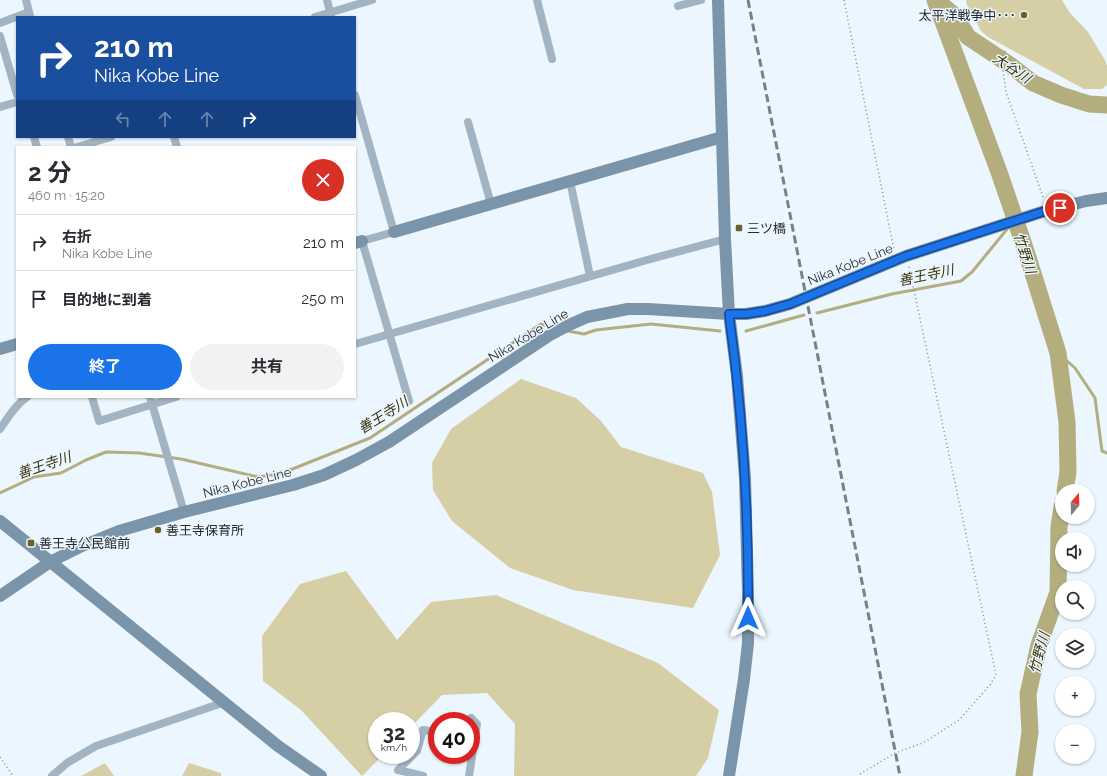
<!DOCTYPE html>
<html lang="ja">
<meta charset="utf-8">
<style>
body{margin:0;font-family:Raleway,"Noto Sans JP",sans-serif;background:#f2f2f3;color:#2b2b33;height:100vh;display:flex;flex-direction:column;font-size:15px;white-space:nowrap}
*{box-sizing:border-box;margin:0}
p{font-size:13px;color:#7c7c81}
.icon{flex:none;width:22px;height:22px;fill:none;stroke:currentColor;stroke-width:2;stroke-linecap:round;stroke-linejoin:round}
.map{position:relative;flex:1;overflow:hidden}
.details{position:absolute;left:16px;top:146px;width:340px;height:252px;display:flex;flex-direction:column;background:#fff;border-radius:0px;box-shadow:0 1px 3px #0004}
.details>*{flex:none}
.top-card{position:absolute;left:16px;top:16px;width:340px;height:122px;border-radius:0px;box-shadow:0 1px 3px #0004;background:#1a4fa0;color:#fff;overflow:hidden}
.needle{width:26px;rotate:19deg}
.tools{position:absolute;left:1055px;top:484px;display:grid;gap:8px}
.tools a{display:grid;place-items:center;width:40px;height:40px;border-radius:50%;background:#fff;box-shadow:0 1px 3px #0004;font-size:20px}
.speed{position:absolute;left:368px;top:712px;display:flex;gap:8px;font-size:20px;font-weight:700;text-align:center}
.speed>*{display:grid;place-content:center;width:52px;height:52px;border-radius:50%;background:#fff;box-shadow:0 1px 3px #0004;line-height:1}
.speed small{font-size:10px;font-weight:400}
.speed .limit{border:6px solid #d22;background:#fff;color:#111}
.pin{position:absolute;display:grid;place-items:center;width:34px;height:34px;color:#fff;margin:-17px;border:2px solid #fff;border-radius:50%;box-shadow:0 1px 4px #0007}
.me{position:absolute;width:44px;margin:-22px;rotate:0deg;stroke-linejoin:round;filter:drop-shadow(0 0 3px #0008)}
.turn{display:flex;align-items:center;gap:14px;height:84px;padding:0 12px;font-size:18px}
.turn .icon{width:52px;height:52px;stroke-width:2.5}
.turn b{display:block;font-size:28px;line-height:34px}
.lanes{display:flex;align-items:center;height:38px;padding:0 12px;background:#0003;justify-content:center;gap:20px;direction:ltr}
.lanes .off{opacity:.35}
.round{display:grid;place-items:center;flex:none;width:42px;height:42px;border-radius:21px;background:#f2f2f3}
.headline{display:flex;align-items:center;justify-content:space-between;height:68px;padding:0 12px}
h1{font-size:24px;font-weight:700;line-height:30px}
.cta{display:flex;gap:8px;margin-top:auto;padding:8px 12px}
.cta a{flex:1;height:46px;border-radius:24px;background:#1a73e8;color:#fff;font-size:16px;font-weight:700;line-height:46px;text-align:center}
.cta a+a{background:#f2f2f3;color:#2b2b33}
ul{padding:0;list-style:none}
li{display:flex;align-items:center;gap:12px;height:56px;padding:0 12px;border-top:1px solid #e1e1e2}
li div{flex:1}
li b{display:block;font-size:15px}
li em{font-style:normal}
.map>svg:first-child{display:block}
.green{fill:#d6cfa5}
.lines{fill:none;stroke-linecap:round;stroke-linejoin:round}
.stream{stroke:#b4ad7e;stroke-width:3}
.river{stroke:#b4ad7e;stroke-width:17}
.path{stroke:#848b91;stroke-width:1.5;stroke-dasharray:1 3;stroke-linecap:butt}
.street{stroke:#a2b3c2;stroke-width:8}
.secondary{stroke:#7a94a9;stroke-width:12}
.rail{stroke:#7a8186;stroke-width:3;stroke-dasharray:8 4;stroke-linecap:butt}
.route-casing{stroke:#114b97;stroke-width:10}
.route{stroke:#1a73e8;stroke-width:7}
.poi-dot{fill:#6a612d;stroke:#ebf6fe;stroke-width:1.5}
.labels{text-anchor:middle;stroke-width:3;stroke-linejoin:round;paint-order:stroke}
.poi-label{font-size:13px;fill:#25292c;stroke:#ebf6fe;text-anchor:start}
.street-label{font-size:13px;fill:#25292c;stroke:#ebf6fe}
.water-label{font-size:14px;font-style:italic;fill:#38320a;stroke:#ebf6fe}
</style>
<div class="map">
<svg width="1107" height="776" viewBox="0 0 1107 776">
<rect width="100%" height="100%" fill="#ebf6fe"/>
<path class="green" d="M966 0H1062L1070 13 1088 32 1105 60 1107 66V85L1102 89H1084L988 37 981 31 967 5Z
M521 379 576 398 601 421 621 447 703 473 712 492 720 555 693 608 573 590 510 568 452 521 433 490 432 463 451 429Z
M346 571 397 640 431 602 496 595 658 663 719 710 708 758 696 776H514L515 724 487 693 442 695 411 727V721H377V755H383L362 776 301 710 263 681 262 636 300 584Z
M105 763 114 776H81Z
M189 763 221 773V776H182Z"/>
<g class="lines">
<path class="stream" d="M817 313 892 294 961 281 972 272 1008 228
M568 331 584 334 596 330 651 324 720 331
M746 331 804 315
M1058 353 1075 368 1095 398 1102 451 1107 453
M0 493 34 477 61 473 86 460 106 452 139 453 181 459 258 477 280 474 370 438 541 324 557 328"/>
<path class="river" d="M935 0 999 172 1025 248 1058 353 1067 422 1068 472 1065 491
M936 0 955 16 968 37 1010 65 1033 83 1061 95 1089 104 1107 105
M1024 776 1030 732 1028 694 1039 645 1058 592 1059 527 1062 507"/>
<path class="path" d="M844 0 894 250
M1024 19V17
M1005 51 1002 64 1006 92 1044 200
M0 757 13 776
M860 774 895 753 923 743 959 720 990 685 996 675 909 267"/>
<path class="street" d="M26 0 30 16
M327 0 331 16
M537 0 552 59
M678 6 701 0
M315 17 372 0
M0 23 29 12
M0 36 17 95
M355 95 394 232 362 241 409 401
M0 107 17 102
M468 122 491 204
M34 137 37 147
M68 137 71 147
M174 137 177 147
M77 147 111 137
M570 181 590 276
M355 344 647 260 725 239
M92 397 99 421 176 397
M150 397 184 512
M0 429C8 418 15 405 27 397
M52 776 67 763 96 746 225 702
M423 776 398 770 417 751 423 730 437 732
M469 776 477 724 471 718"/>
<path class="secondary" d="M718 0 725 239 729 314 737 376 745 478 748 593V643L744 679 729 776
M394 232 722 137
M355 243 362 241
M0 349 17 344
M0 521 278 746 321 776
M0 596 50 562 82 546 119 531 184 512 293 485 324 475 356 460 389 442 550 335 569 325 587 317 628 309H648L729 314H746L765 311 790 304 906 256 1042 212 1086 201 1107 198"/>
<path class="rail" d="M748 0 900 776"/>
</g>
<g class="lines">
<defs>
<path id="route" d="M748 618C749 516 743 415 729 314H746L765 311 790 304 906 256 1042 212 1060 208"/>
</defs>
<use href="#route" class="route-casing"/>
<use href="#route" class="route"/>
</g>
<g class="poi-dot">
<circle cx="1024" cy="15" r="4"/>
<rect x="735" y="224" width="8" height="8" rx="2"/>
<circle cx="158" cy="530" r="4"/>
<rect x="27" y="539" width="8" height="8" rx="2"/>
</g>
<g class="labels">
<g class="poi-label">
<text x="1016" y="20" text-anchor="end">太平洋戦争中･･･</text>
<text x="747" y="233">三ツ橋</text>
<text x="166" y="535">善王寺保育所</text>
<text x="39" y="548">善王寺公民館前</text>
</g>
<g class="street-label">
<text transform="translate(850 264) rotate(-22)" y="5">Nika Kobe Line</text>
<text transform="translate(528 335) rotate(-31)" y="5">Nika Kobe Line</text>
<text transform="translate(247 482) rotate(-14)" y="5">Nika Kobe Line</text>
</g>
<g class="water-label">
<text transform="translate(1012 68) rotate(34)" y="5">大谷川</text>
<text transform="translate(1025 253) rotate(72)" y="5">竹野川</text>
<text transform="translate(926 275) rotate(-12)" y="5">善王寺川</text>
<text transform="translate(383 415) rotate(-32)" y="5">善王寺川</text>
<text transform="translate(44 465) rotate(-19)" y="5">善王寺川</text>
<text transform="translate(1039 653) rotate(-75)" y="5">竹野川</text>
</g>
</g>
</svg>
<div class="tools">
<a><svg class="needle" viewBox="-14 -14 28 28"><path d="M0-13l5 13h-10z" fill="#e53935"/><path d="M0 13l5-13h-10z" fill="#7c7c81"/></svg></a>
<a><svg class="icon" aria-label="sound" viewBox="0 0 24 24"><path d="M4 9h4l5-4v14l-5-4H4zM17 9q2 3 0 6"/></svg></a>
<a><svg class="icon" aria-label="search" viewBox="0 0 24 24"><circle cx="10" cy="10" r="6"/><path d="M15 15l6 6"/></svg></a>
<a><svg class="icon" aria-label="layers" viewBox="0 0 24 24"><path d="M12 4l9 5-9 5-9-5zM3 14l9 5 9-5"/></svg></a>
<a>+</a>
<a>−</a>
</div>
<div class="speed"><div>32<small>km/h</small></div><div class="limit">40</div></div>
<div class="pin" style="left:1060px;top:208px;background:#d93025"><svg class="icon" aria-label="arrive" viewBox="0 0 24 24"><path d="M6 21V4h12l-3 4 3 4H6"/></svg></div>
<svg class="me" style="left:748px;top:618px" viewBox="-20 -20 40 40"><path d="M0-17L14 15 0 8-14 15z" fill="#1a73e8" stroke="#fff" stroke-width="4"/></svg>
<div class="top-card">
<div class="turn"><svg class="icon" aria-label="right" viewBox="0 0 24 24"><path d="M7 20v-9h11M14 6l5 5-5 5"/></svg><div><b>210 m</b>Nika Kobe Line</div></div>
<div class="lanes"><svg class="icon off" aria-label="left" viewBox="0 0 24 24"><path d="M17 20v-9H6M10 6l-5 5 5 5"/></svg><svg class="icon off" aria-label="ahead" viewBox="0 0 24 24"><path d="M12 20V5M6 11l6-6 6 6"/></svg><svg class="icon off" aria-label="ahead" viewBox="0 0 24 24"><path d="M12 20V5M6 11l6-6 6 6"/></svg><svg class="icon" aria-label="right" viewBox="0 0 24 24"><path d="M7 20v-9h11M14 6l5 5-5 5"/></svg></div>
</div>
<section class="details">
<div class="headline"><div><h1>2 分</h1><p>460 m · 15:20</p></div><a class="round" style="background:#d93025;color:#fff"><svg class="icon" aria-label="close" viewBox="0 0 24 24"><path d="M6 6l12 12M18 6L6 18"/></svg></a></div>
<ul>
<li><svg class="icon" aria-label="right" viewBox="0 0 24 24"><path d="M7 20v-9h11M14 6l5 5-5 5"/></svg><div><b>右折</b><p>Nika Kobe Line</p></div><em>210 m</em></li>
<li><svg class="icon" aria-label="arrive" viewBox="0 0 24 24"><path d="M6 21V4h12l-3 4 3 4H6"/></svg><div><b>目的地に到着</b></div><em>250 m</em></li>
</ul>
<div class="cta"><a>終了</a><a>共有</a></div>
</section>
</div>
